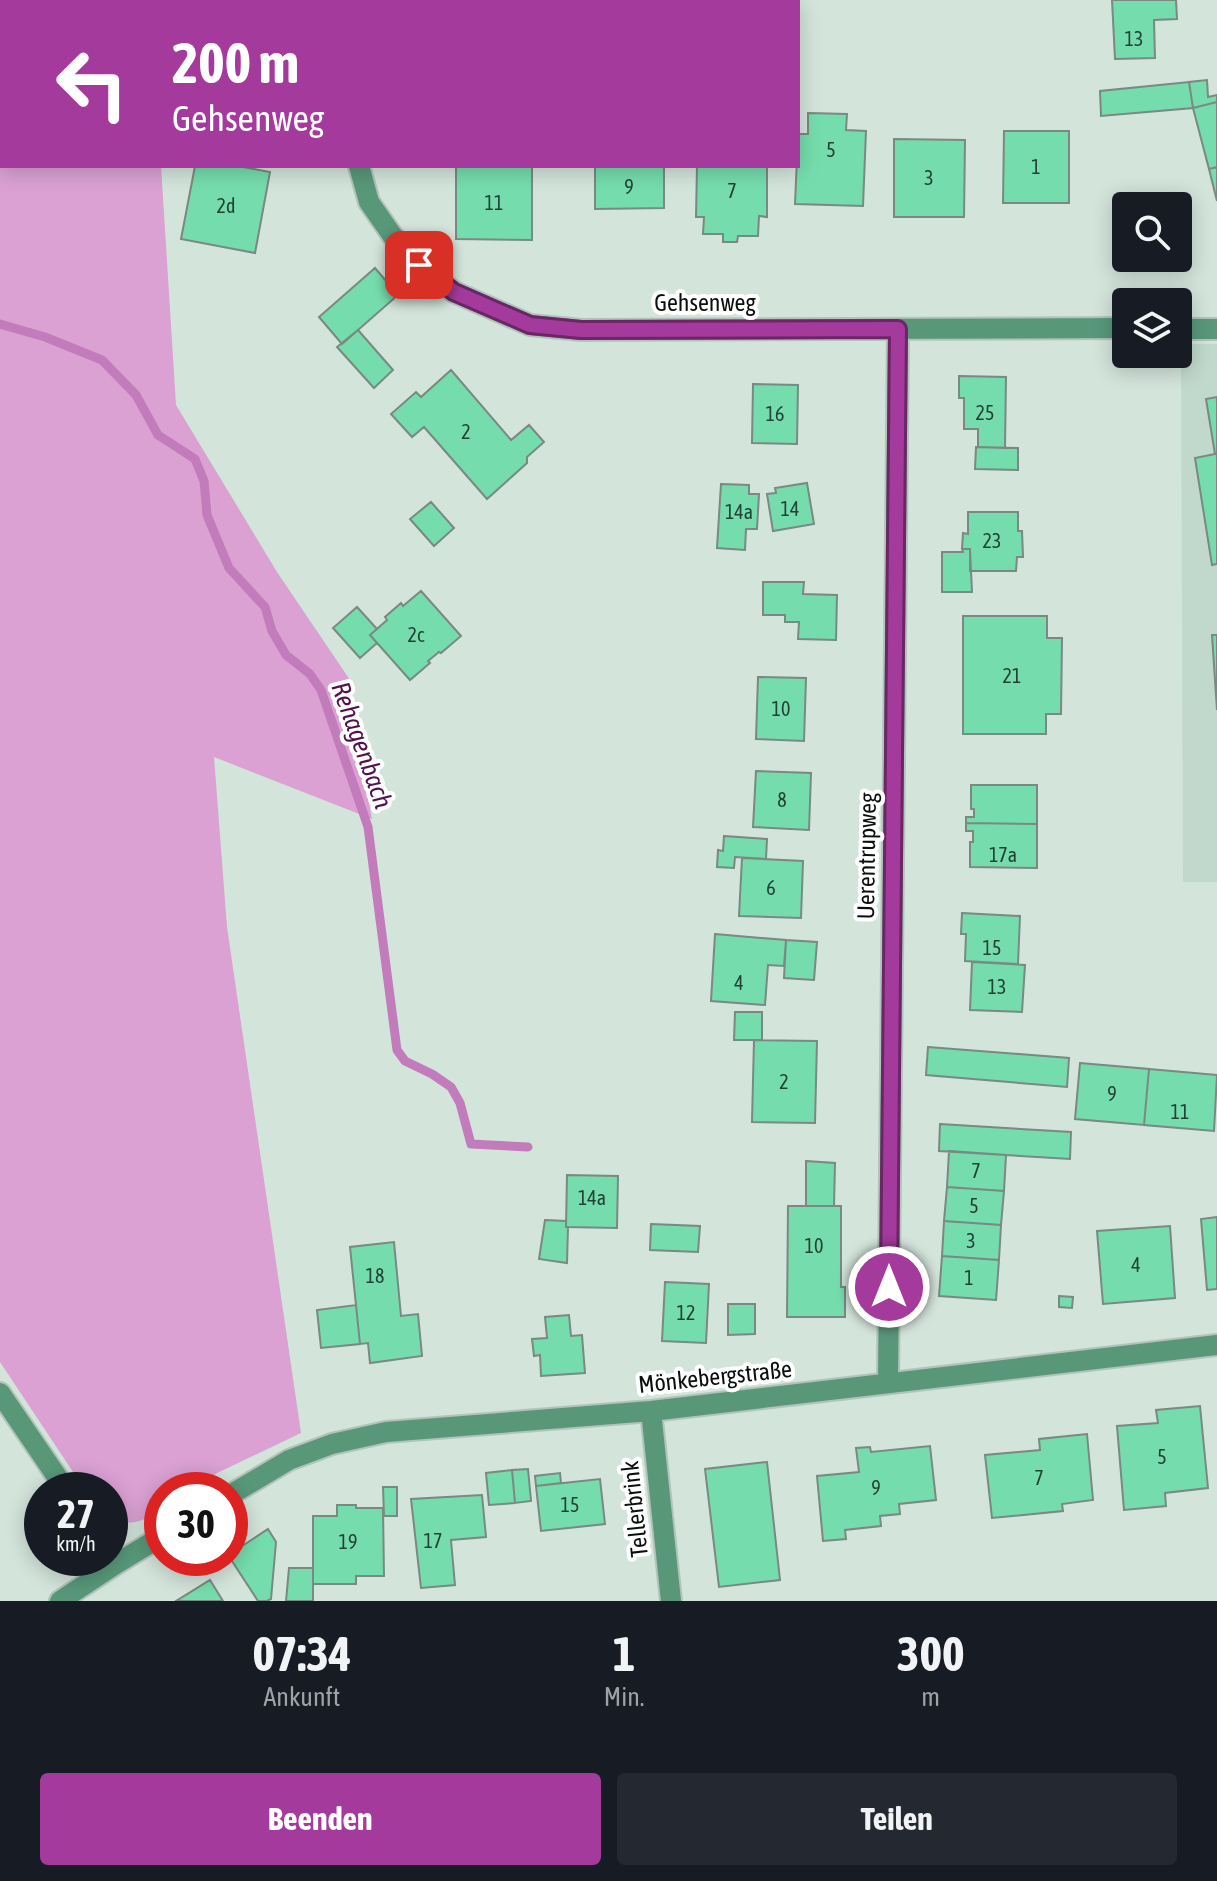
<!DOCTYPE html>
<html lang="de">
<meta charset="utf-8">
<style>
body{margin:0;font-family:"Asap Condensed",sans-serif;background:#242831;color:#f1f3f6;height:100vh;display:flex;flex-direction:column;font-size:30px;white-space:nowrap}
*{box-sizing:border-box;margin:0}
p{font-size:26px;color:#9ea1a6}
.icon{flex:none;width:44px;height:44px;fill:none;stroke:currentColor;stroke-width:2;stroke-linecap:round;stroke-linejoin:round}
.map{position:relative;height:1601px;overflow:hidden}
.details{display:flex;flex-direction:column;background:#171b24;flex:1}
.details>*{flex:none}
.hud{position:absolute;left:0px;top:0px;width:800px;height:168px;box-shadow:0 4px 20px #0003;background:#a43a9c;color:#fff;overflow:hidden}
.fabs{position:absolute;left:1112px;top:192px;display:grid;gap:16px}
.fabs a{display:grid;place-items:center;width:80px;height:80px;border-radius:8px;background:#171b24;box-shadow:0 4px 20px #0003;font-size:40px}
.speed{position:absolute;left:24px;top:1472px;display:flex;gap:16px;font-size:40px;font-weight:700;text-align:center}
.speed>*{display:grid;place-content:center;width:104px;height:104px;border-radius:50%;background:#171b24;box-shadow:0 4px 20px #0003;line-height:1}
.speed small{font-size:20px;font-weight:400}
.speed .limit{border:12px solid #d22;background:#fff;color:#111}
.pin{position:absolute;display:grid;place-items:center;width:68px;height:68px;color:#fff;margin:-34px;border-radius:16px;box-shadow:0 4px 12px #0006}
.me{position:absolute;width:88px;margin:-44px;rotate:0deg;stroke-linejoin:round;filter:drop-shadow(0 0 6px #0008)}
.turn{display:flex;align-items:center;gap:28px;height:168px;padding:0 40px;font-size:36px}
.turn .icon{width:104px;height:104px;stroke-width:2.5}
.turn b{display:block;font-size:56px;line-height:68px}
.eta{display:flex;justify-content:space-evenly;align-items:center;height:136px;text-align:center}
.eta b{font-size:48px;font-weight:700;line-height:56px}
.primary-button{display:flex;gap:16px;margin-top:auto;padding:16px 40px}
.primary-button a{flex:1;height:92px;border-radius:8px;background:#a43a9c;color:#fff;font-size:32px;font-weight:700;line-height:92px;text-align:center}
.primary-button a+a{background:#242831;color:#f1f3f6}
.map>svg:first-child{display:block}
.built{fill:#c0d9cc}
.green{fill:#daa1d2}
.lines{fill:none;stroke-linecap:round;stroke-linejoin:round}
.stream{stroke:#c37cbb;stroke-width:9}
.building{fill:#75ddad;stroke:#7a8981;stroke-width:2}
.service-casing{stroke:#b3c2ba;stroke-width:18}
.minor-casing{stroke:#b3c2ba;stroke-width:24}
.service{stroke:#589879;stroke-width:14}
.minor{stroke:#589879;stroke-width:20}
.route-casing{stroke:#6b2665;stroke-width:20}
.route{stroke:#a43a9c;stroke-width:14}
.labels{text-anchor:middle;stroke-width:8;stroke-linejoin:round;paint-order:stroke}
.number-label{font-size:20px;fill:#244234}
.street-label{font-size:24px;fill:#090f0c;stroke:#fff}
.water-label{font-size:26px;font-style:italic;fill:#52114d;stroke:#fff}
</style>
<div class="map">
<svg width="1217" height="1601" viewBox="0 0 1217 1601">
<rect width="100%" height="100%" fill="#d3e4db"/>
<path class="built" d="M1181 344H1217V882H1183Z"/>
<path class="green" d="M0 13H2V166H161L176 405 277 572 350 680V702L372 819 214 757 227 927 301 1433 217 1473 191 1490H162V1509C142 1521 133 1528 110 1517V1490H85L0 1362Z"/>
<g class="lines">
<path class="stream" d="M0 324 45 337 102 360 136 395 158 435 195 459 204 481 207 515 229 568 265 607 272 631 286 655 310 674 321 690 368 827 397 1050 405 1061 432 1074 451 1087 460 1103 471 1144 528 1147"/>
</g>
<path class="building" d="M1112 0H1176L1177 19 1154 20 1155 58 1115 59Z
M1207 80 1208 97 1217 95V102L1193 108 1189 82Z
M1189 82 1193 108 1101 116 1100 91Z
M1217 102V167L1209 169 1193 108Z
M808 113 847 114 846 130 866 131 863 206 795 204 798 134H808Z
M1004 131H1069V203H1003Z
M894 139 965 140 964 217H894Z
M195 166H238L270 172 255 253 181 239Z
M456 166H532V240L456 239Z
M595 166H664V208L595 209Z
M697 166H767V217L759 216 758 236H738L737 242H723V234H703L704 217H696Z
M1217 167V201L1209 169Z
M375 268 398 295 342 344 319 317Z
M358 330 393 370 374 388 337 347Z
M451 370 511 440 529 425 544 442 527 457V463L487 499 424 427 412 437 391 414 416 392 421 397Z
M959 376 1006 377 1005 448 978 447V429H964V398H959Z
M753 384 798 385 797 444 752 443Z
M1217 397V564L1212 565 1195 458 1215 454 1206 399Z
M976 447 1018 448V470L975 469Z
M807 483 814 524 773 531 767 494 776 493 775 488Z
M721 484 749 485V494H759L757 529H746L745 550 717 548Z
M431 502 454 528 434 546 410 519Z
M968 512H1018V531H1022L1023 557H1017L1016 571H970V549H962L963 533 968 534Z
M962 549H970L972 592H942V552H963Z
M763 582H804L803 594 837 595 836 640 798 639 799 622H785V615H763Z
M421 591 461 636 441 653 439 652 428 661 430 663 410 680 370 635 387 620 385 617 401 603 403 606Z
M357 607 377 629 370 635 377 643 360 658 333 628Z
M963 616H1047V638H1062L1061 714H1046V734H963Z
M1212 635H1217V710Z
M758 677 806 678 804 741 756 739Z
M756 771 811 773 809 830 753 827Z
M971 785H1037V824L966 823V817H974V809H971Z
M966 823 1037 824V868L970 867V842H973V831H966Z
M724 836 767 839 766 859 735 857 734 868 717 867 718 850 723 851Z
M742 858 803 861 801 918 739 916Z
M962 913 1020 916 1018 964 965 961 966 934H961Z
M715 934 786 940 784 966 768 965 765 1005 711 1001Z
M786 940 817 942 814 980 784 978Z
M972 962 1025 965 1022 1012 970 1010Z
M735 1012H762V1040H734Z
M754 1040 817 1041 815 1123 752 1122Z
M928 1047 1069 1058 1067 1087 926 1075Z
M1080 1063 1149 1069 1144 1125 1075 1119Z
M1149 1069 1217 1075 1214 1131 1144 1125Z
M940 1124 1071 1132 1070 1159 939 1151Z
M949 1151 1006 1155 1004 1191 947 1187Z
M806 1161 835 1163 834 1206H806Z
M567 1175 618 1176 617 1228 566 1227Z
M947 1187 1004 1191 1001 1225 944 1221Z
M788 1206H841V1287H845V1317H787Z
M1217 1217V1289L1207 1290 1201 1219Z
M545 1220 566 1221V1227H568L567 1263 539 1259Z
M944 1221 1001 1225 999 1260 942 1256Z
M651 1224 700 1226 698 1252 650 1250Z
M1170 1226 1175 1298 1103 1304 1097 1231Z
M394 1242 401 1316 418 1314 422 1356 370 1363 368 1343 360 1344 350 1247Z
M942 1256 999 1260 996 1300 939 1296Z
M665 1282 709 1284 706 1343 662 1341Z
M1059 1296 1073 1297 1072 1308 1059 1307Z
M728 1304H755V1334L728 1335Z
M356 1305 360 1344 321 1348 317 1310Z
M569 1315 571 1336 582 1335 585 1373 541 1376 540 1355 534 1356 532 1339 547 1338 545 1317Z
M1200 1406 1208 1488 1165 1493 1166 1506 1124 1510 1117 1426 1158 1423 1156 1410Z
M1087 1434 1093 1500 1062 1504 1063 1511 992 1518 985 1455 1040 1450 1039 1439Z
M930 1446 936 1500 899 1504 900 1514 880 1516 881 1526 845 1530 846 1539 823 1541 817 1476 859 1472 856 1448 870 1447 871 1452Z
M767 1462 780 1580 719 1587 705 1469Z
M528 1469 531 1501 515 1503 512 1470Z
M512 1470 515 1503 489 1505 486 1473Z
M560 1473 561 1483 536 1486 535 1476Z
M600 1479 605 1524 541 1531 536 1486Z
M383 1487H397V1516H384Z
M482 1495 486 1537 451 1540 455 1585 421 1588 411 1499Z
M337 1505H356V1508H383L384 1576H356V1584H313V1516H337Z
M268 1529 276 1542 271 1599 267 1601H258L230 1558V1554Z
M289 1568H313V1601H286Z
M210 1580 223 1601H176Z"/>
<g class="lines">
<defs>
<path id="service" d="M362 2V0"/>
<path id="minor" d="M359 166 369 202 392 235 419 265 454 292 530 325 581 330 1126 328
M1178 329H1217
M888 1383 898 329
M0 1393 66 1490
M651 1411 671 1601
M230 1495 289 1460 332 1444 386 1432 651 1411 1217 1345
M60 1601 116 1564 162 1536"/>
</defs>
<use href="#service" class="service-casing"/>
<use href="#minor" class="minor-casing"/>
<use href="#service" class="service"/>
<use href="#minor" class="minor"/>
</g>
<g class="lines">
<defs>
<path id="route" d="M419 265 454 292 530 325 581 330 898 329 889 1287"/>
</defs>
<use href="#route" class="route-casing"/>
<use href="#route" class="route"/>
</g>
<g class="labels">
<g class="number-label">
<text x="1134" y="46">13</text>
<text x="831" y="157">5</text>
<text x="1036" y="174">1</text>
<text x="929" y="185">3</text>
<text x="629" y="194">9</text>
<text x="732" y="198">7</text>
<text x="494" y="210">11</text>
<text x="226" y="213">2d</text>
<text x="985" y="420">25</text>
<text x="775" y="421">16</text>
<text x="466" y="439">2</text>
<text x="790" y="516">14</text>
<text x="739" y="519">14a</text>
<text x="992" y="548">23</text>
<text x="416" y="642">2c</text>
<text x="1012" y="683">21</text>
<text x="781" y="716">10</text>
<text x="782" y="807">8</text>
<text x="1003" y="862">17a</text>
<text x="771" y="895">6</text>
<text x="992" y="955">15</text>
<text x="739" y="990">4</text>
<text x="997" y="994">13</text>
<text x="784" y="1089">2</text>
<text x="1112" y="1101">9</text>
<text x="1180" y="1119">11</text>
<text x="976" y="1178">7</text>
<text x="592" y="1205">14a</text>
<text x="974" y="1213">5</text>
<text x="971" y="1248">3</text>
<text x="814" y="1253">10</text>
<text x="1136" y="1272">4</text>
<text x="375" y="1283">18</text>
<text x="969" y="1285">1</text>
<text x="686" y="1320">12</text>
<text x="1162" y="1464">5</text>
<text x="1039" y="1485">7</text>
<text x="876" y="1495">9</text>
<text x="570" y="1512">15</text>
<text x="433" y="1548">17</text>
<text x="348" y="1549">19</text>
</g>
<g class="street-label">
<text x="705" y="311">Gehsenweg</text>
<text transform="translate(867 856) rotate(-89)" y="8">Uerentrupweg</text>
<text transform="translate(715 1377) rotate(-6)" y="8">Mönkebergstraße</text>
<text transform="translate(635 1509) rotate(-96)" y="8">Tellerbrink</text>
</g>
<g class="water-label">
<text transform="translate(362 745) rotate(70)" y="9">Rehagenbach</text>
</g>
</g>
</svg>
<div class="fabs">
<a><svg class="icon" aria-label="search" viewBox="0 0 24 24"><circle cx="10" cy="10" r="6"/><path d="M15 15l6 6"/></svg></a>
<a><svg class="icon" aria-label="layers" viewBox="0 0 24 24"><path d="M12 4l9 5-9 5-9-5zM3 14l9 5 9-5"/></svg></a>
</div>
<div class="speed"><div>27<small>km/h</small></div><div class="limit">30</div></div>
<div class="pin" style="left:419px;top:265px;background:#d93025"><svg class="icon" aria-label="arrive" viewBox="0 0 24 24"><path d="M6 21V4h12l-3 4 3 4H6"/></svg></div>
<svg class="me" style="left:889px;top:1287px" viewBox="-20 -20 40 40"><circle r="17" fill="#a43a9c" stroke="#fff" stroke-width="3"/><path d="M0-11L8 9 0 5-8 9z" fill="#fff"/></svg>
<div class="hud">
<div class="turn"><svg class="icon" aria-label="left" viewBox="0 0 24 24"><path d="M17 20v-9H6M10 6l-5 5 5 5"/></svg><div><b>200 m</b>Gehsenweg</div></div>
</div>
</div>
<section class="details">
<div class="eta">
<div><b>07:34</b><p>Ankunft</p></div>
<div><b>1</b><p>Min.</p></div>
<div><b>300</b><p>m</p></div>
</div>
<div class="primary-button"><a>Beenden</a><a>Teilen</a></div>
</section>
